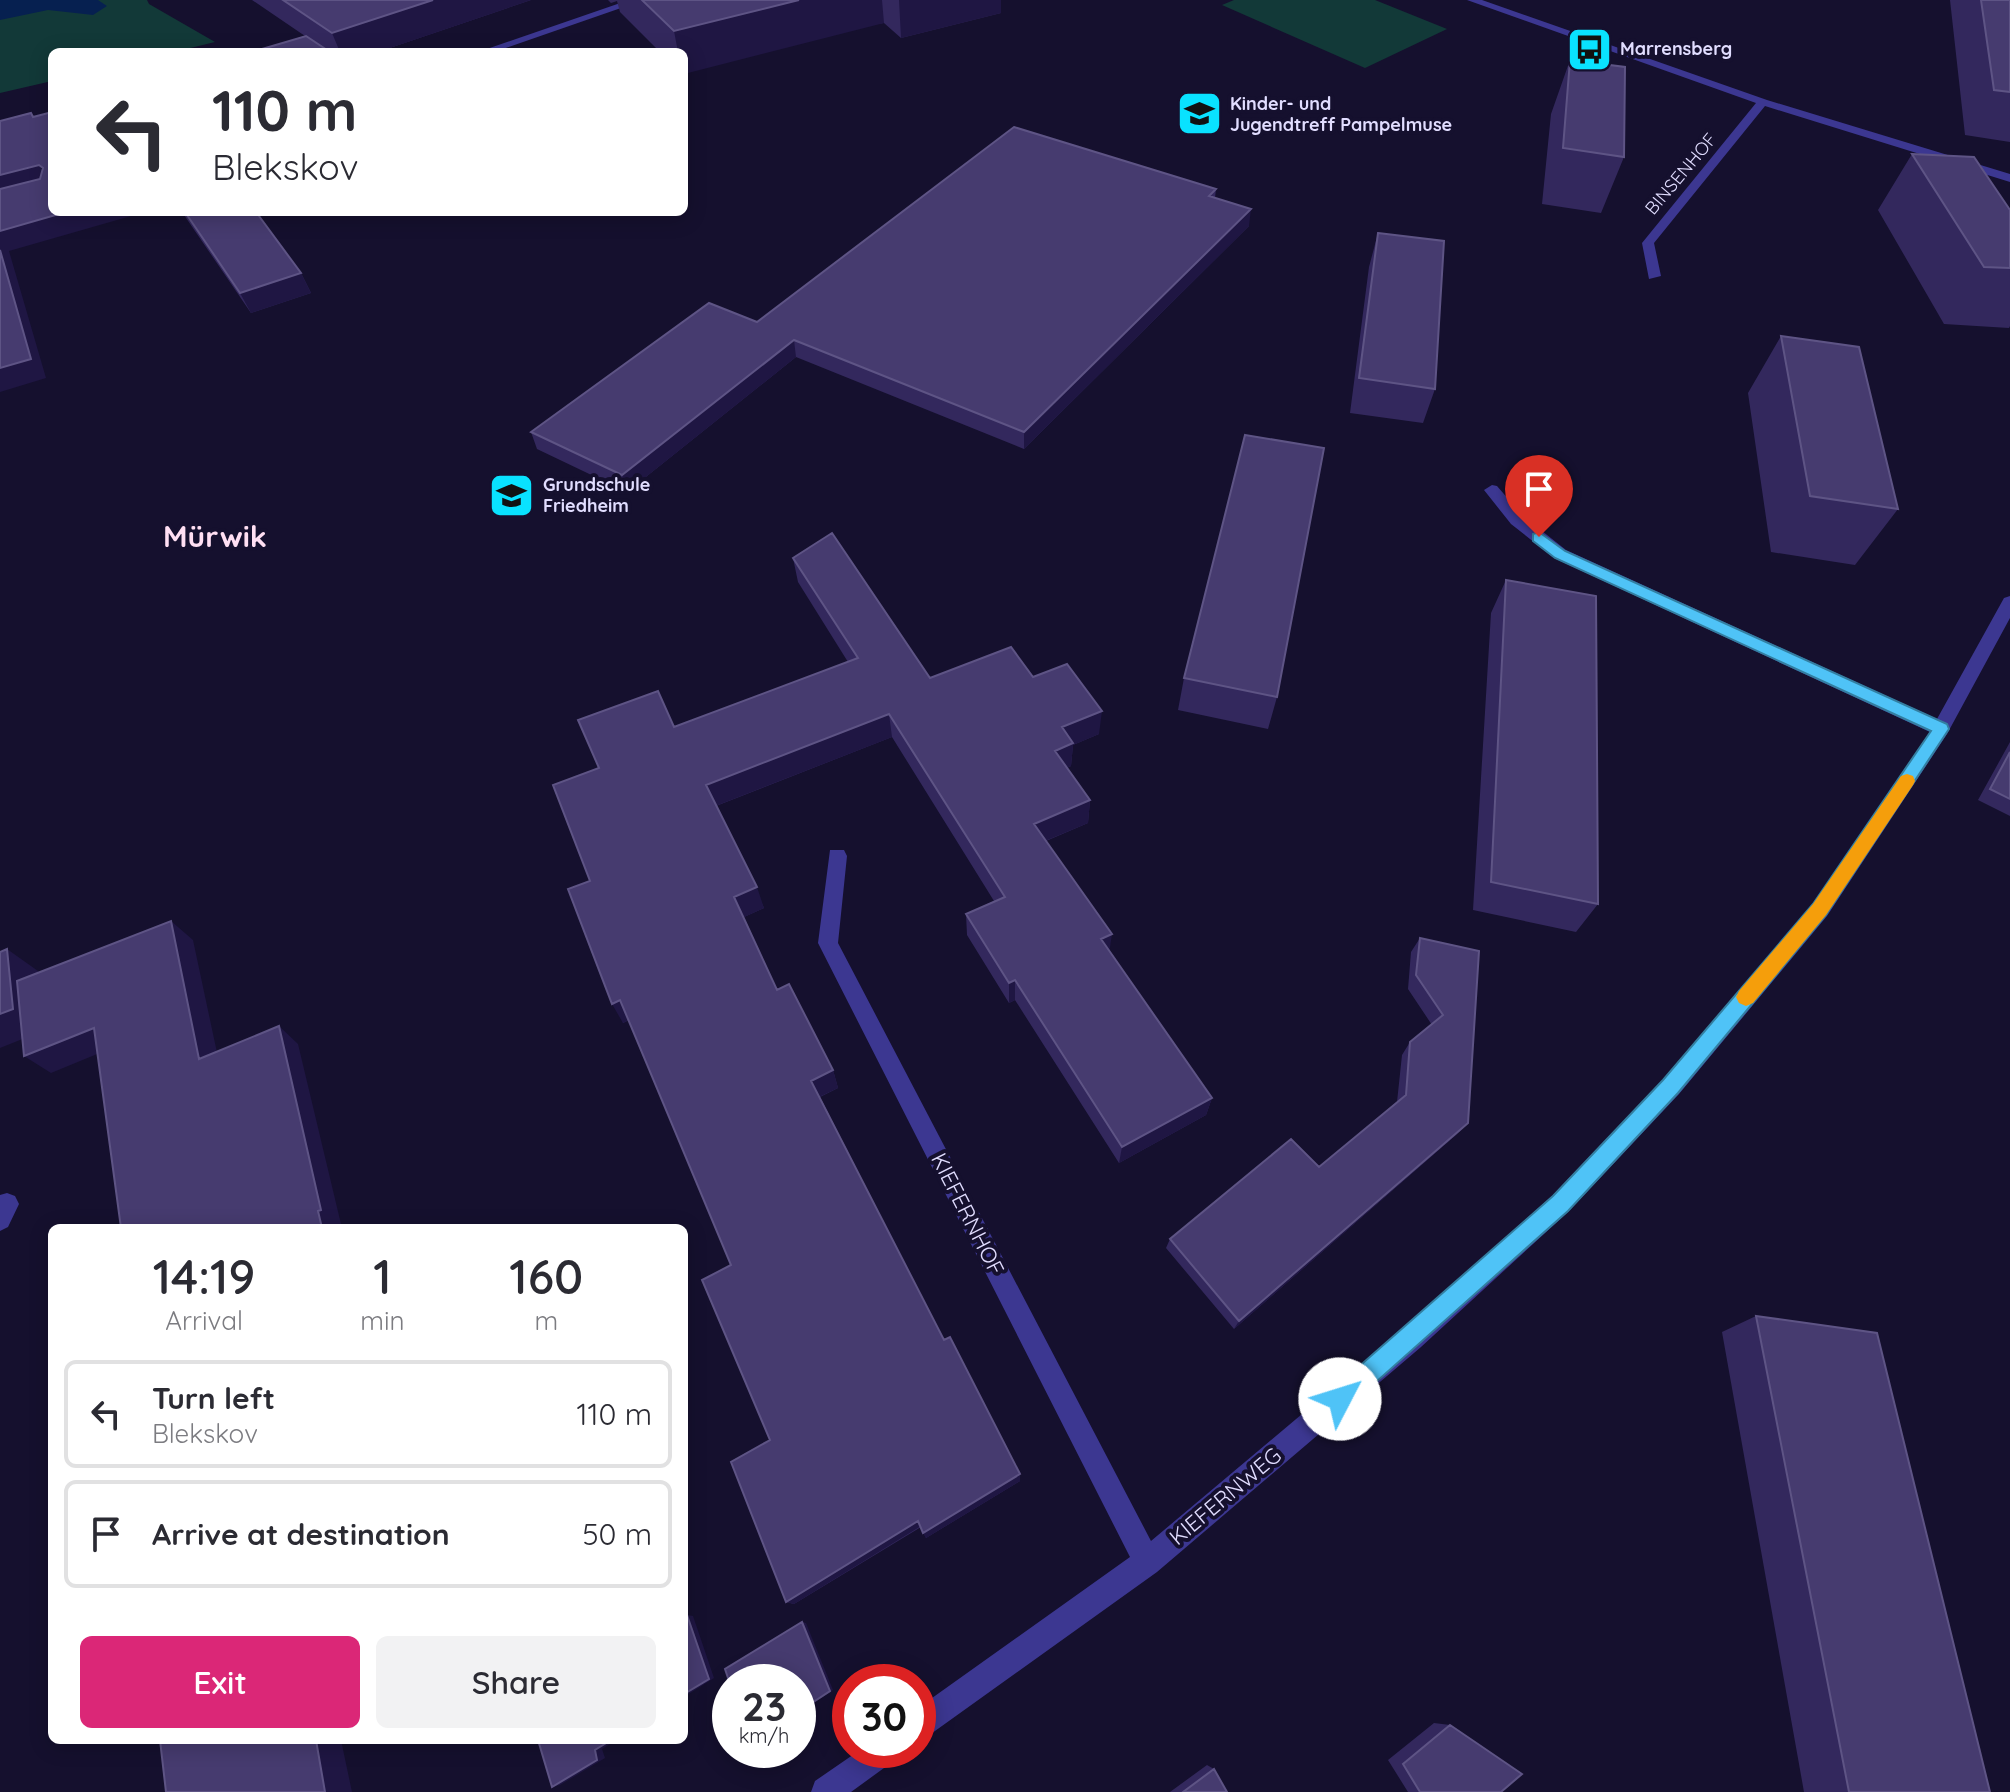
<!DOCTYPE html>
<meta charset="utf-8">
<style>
body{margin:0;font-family:Quicksand,sans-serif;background:#f2f2f3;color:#2b2b33;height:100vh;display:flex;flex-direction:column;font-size:30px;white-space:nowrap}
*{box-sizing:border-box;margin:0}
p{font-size:26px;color:#7c7c81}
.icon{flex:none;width:44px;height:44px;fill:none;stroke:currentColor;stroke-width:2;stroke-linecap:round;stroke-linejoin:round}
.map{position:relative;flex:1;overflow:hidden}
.panel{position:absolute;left:48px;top:1224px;width:640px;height:520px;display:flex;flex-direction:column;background:#fff;border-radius:12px;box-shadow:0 4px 20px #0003}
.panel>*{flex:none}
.top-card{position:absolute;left:48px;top:48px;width:640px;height:168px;border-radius:12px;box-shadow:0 4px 20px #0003;background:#fff;color:#2b2b33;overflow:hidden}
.speed{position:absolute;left:712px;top:1664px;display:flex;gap:16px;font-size:40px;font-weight:700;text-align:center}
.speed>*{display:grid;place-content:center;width:104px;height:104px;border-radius:50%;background:#fff;box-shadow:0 4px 20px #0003;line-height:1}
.speed small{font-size:20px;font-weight:400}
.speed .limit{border:12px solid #d22;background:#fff;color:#111}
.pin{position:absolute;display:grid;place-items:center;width:68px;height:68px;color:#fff;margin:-82px -34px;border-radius:50% 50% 50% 0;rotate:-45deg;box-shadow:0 0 8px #0007}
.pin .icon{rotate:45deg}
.me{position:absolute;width:88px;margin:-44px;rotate:50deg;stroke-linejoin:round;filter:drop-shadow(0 0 6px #0008)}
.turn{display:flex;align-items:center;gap:28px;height:168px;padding:0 32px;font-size:36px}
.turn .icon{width:104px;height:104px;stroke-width:2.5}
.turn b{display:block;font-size:56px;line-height:68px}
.eta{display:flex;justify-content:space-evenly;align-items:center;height:136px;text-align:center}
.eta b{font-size:48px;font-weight:600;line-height:56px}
.cta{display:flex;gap:16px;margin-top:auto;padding:16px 32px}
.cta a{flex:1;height:92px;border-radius:12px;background:#db2777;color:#fff;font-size:32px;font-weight:600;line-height:92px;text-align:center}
.cta a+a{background:#f2f2f3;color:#2b2b33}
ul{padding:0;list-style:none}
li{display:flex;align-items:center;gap:24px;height:108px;margin:0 16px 12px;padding:0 16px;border:4px solid #e1e1e2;border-radius:12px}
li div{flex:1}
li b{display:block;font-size:30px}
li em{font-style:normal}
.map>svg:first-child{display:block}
.green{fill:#123938}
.water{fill:#062050}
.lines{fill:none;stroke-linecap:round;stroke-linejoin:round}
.street{fill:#3c3791;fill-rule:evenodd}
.wall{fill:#33285d}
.shaded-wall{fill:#1f1643}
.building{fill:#463b6f;stroke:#5e5485;stroke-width:2}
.route{fill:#4fc3f7;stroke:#337fa1;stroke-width:2}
.slow{fill:#f59e0b}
.labels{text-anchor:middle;stroke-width:8;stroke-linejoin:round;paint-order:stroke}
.far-poi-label{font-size:18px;font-weight:bold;fill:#e1ddff;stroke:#15102e;text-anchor:start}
.far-street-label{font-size:18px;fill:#e1ddff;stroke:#15102e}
.street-label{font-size:22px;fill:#e1ddff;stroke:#15102e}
.district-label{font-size:30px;font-weight:bold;fill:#ffdff3;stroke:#15102e}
</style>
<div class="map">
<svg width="2010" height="1792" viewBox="0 0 2010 1792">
<rect width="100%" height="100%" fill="#15102e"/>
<path class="green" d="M0 0H147L149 4 215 42 174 52H52V81L0 93Z
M1234 0H1375L1447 29 1365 68 1222 5Z"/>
<path class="water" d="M0 0H98L107 6 93 15 48 10 0 20Z"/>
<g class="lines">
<path class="street" d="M629 0H644L494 52H478Z
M1467 0H1482L1767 100 2010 174V182L1765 106 1654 243 1661 276 1649 279 1642 243 1756 103Z
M1492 485 1497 486 1523 516 1566 550 1937 719 2004 598 2010 596V618L1947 734 1827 916 1679 1094 1569 1211 1421 1347 1157 1572 928 1736 918 1741V1708L1130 1557 818 943 830 850H844L847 856 838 943 1151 1541 1403 1329 1553 1195 1663 1080 1813 904 1930 732 1554 558 1511 524 1484 490Z
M7 1193 15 1196 19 1204 8 1227 0 1231V1195Z
M860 1750H900L895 1760 851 1792H811L815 1781Z"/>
</g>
<path class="wall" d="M252 0H531L378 52H252L305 36Z
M608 0H1001V13L901 38 884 23 684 52H660L620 12 617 1 611 3Z
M1950 0H2010V142L1965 135Z
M1570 60 1624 157 1601 213 1542 204 1551 114Z
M1912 154 2010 210V326L2009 328 1944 324 1878 210Z
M1216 189 1215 198 1249 226 1024 449 796 357 627 492 537 449 531 432 757 322Z
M182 212H256L301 273 311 293 251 313Z
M1378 233 1435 389 1423 423 1350 413 1369 267Z
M1781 336 1898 509 1855 565 1771 552 1748 393Z
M793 558 930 678 1033 677 1099 734 1073 745 1071 766 1067 768 1090 800 1088 823 1046 841 1109 952 1212 1098 1206 1115 1119 1163 1015 1000 1009 1003 967 935 966 914 994 901 892 737 716 806 764 908 744 917 777 990 833 1070 838 1088 820 1097 944 1340 1020 1481 926 1538 921 1527 794 1604 786 1602 770 1440 731 1265 629 1020 623 1023 590 881 599 768 848 662 798 582Z
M1506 580 1598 904 1576 932 1473 910 1491 613Z
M1184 678 1277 697 1268 729 1178 710Z
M2010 742V816L1978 800Z
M1420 938 1479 951 1468 1123 1457 1134 1234 1329 1166 1248 1170 1239 1319 1167 1397 1102 1402 1055 1410 1042 1432 1025 1408 989 1411 952Z
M1756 1316 1990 1792H1804L1722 1332Z
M1434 1723 1450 1725 1501 1792H1408L1388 1760Z
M1207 1765 1214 1769 1227 1792H1170Z"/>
<path class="shaded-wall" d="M433 0H531L378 52H340L332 33Z
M799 0H882L884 23 684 74V52H678L674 31Z
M899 0H1001V13L901 38Z
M39 165 51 184 0 198V175Z
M1251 209 1249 226 1024 449V432Z
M66 212H145L9 251 46 378 0 392V231Z
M301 273 311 293 251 313 240 293Z
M794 340 796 357 627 492 622 475Z
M1102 711 1099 734 1073 745 1071 766 1053 774 1055 751 1062 727Z
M889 714 892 737 713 807 706 785Z
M1090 800 1088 823 1033 846 1034 824Z
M757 887 764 908 742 918 734 897Z
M171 921 193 940 222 1076 199 1059Z
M1112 934 1109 954 1101 939Z
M7 949 38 971 45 1030 0 1048V1014Z
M1015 980V1000L1009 1003V983Z
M620 1000 631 1019 623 1023 612 1004Z
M279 1026 298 1044 341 1224 339 1225V1228H322Z
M94 1028 119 1045 51 1073 24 1056Z
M833 1070 838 1088 817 1098 811 1081Z
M1212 1098 1206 1115 1119 1163 1122 1147Z
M1468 1123 1457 1134 1234 1329 1239 1321Z
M1020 1474V1481L926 1538 923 1533Z
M918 1521 921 1526 794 1604 786 1602Z
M687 1615 693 1616 714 1678 684 1697Z
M802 1622 806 1623 833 1690 798 1714Z
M316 1740H341L352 1792H325Z
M611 1740H616L602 1749 605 1758 560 1785 552 1787 595 1750Z"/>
<path class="building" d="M283 0H433L332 33Z
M642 0H799L674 31Z
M1981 0H2010V92L1994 90Z
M306 36 330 52H252Z
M1570 60 1625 67 1624 157 1563 148Z
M52 112V212H66L0 231V189L40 179 43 168 39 165 0 175V121L31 113 33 117Z
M1014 127 1216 189 1209 196 1251 209 1024 432 794 340 622 475 531 432 709 303 757 322Z
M1912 154 1974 157 2010 210V268L1984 267Z
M185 212H256L301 273 240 293Z
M1378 233 1444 241 1435 389 1359 378Z
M0 250 31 359 0 368Z
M1781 336 1859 347 1898 509 1810 496Z
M1245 435 1324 448 1277 697 1184 678Z
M832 533 930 678 1011 647 1033 677 1067 664 1102 711 1062 727 1073 743 1055 751 1090 800 1034 824 1112 934 1101 939 1212 1098 1122 1147 1015 980 1009 983 966 914 1005 897 889 714 706 785 757 887 734 897 777 990 789 984 833 1070 811 1081 944 1340 950 1337 1020 1474 923 1533 918 1521 786 1602 731 1462 770 1440 702 1280 731 1265 620 1000 612 1004 568 889 590 881 553 785 599 768 578 720 658 691 674 727 858 658 793 558Z
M1506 580 1596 596 1598 904 1491 882Z
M2010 752V799L1990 789Z
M171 921 199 1059 279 1026 321 1210 318 1211 322 1228H121L94 1028 24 1056 17 981Z
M1420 938 1479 951 1468 1123 1239 1321 1170 1239 1291 1139 1319 1167 1406 1095 1410 1042 1443 1015 1416 975Z
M7 949 13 1009 0 1014V952Z
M1756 1316 1877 1333 1990 1792H1849Z
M687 1615 709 1679 684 1694V1617Z
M802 1622 830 1691 798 1712V1682H730V1684L725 1669Z
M1450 1725 1522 1774 1501 1792H1420L1403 1764Z
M160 1740H316L325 1792H166Z
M538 1740H611L595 1750 597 1760 552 1787Z
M1214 1769 1227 1792H1183Z"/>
<path class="route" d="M1539 532 1565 551 1947 724 1949 729 1826 915 1678 1093 1568 1211 1348 1407 1340 1411 1331 1407 1328 1399 1331 1391 1553 1196 1663 1080 1813 904 1931 731 1555 558 1533 541V534Z"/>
<path class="slow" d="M1907 774 1913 776 1915 781 1913 785 1826 915 1753 1003 1746 1006 1739 1003 1736 997 1739 991 1813 904 1901 776Z"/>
<defs>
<symbol id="bus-square" viewBox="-11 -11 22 22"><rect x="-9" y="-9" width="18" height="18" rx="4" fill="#09e2ff" stroke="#15102e"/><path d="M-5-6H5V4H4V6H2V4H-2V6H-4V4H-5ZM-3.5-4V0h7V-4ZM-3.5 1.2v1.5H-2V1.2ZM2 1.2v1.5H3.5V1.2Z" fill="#111"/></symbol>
<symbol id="school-square" viewBox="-11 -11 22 22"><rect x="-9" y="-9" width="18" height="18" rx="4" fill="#09e2ff" stroke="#15102e"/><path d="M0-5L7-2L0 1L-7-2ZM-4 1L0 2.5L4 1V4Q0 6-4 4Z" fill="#111"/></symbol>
</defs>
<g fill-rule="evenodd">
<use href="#bus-square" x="1564" y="24" width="51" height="51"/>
<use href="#school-square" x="1174" y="88" width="51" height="51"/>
<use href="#school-square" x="486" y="470" width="51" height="51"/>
</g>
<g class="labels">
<g class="far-poi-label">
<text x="1620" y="55">Marrensberg</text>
<text x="1230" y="110">Kinder- und<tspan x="1230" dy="21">Jugendtreff Pampelmuse</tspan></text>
<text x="543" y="491">Grundschule<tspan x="543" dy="21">Friedheim</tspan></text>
</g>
<g class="far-street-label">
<text transform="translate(1681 174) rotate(-50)" y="6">BINSENHOF</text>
</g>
<g class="street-label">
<text transform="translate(968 1214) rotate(63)" y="8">KIEFERNHOF</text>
<text transform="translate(1225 1496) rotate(-40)" y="8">KIEFERNWEG</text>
</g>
<g class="district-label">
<text x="215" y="547">Mürwik</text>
</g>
</g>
</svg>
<div class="speed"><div>23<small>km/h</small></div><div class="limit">30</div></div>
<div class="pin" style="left:1539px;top:537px;background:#d93025"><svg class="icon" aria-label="arrive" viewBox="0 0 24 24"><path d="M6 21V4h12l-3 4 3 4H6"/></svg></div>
<svg class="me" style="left:1340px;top:1399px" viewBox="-20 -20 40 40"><circle r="19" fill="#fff"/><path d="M0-13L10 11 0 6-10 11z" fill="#4fc3f7"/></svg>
<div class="top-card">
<div class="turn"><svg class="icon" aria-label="left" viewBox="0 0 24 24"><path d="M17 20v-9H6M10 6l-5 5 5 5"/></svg><div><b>110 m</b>Blekskov</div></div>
</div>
<section class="panel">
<div class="eta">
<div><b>14:19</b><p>Arrival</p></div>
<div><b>1</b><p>min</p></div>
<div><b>160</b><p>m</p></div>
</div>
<ul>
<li><svg class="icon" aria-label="left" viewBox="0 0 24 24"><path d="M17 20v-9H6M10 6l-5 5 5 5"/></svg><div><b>Turn left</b><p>Blekskov</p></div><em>110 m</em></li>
<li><svg class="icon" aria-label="arrive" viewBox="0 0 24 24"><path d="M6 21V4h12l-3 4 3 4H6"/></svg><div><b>Arrive at destination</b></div><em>50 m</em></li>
</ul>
<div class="cta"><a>Exit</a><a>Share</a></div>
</section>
</div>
